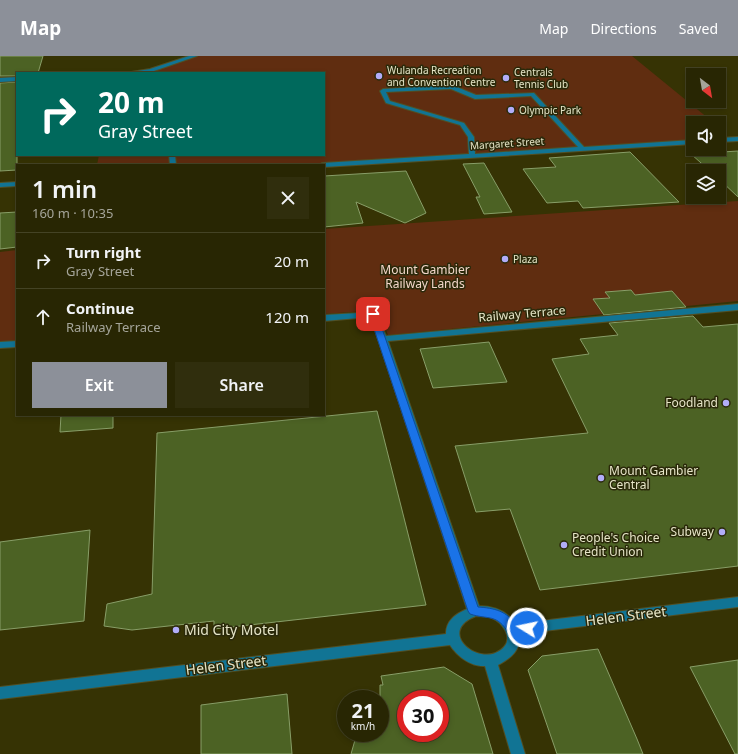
<!DOCTYPE html>
<meta charset="utf-8">
<style>
body{margin:0;font-family:"Noto Sans",sans-serif;background:#302e0d;color:#f1f3f6;height:100vh;display:flex;flex-direction:column;font-size:15px;white-space:nowrap}
*{box-sizing:border-box;margin:0}
p{font-size:13px;color:#a5a59a}
.icon{flex:none;width:22px;height:22px;fill:none;stroke:currentColor;stroke-width:2;stroke-linecap:round;stroke-linejoin:round}
.map{position:relative;flex:1;overflow:hidden}
.details{position:absolute;left:16px;top:108px;width:309px;height:252px;display:flex;flex-direction:column;background:#282603;border-radius:0px;box-shadow:0 2px 6px #0003,0 0 0 1px #444325}
.details>*{flex:none}
.guide{position:absolute;left:16px;top:16px;width:309px;height:84px;border-radius:0px;box-shadow:0 2px 6px #0003,0 0 0 1px #444325;background:#00695c;color:#fff;overflow:hidden}
.needle{width:26px;rotate:149deg}
.buttons{position:absolute;left:686px;top:12px;display:grid;gap:8px}
.buttons a{display:grid;place-items:center;width:40px;height:40px;border-radius:0px;background:#282603;box-shadow:0 2px 6px #0003,0 0 0 1px #444325;font-size:20px}
.speed{position:absolute;left:337px;top:634px;display:flex;gap:8px;font-size:20px;font-weight:700;text-align:center}
.speed>*{display:grid;place-content:center;width:52px;height:52px;border-radius:50%;background:#282603;box-shadow:0 2px 6px #0003,0 0 0 1px #444325;line-height:1}
.speed small{font-size:10px;font-weight:400}
.speed .limit{border:6px solid #d22;background:#fff;color:#111}
.pin{position:absolute;display:grid;place-items:center;width:34px;height:34px;color:#fff;margin:-17px;border-radius:8px;box-shadow:0 2px 6px #0006}
.me{position:absolute;width:44px;margin:-22px;rotate:280deg;stroke-linejoin:round;filter:drop-shadow(0 0 3px #0008)}
.turn{display:flex;align-items:center;gap:14px;height:84px;padding:0 16px;font-size:18px}
.turn .icon{width:52px;height:52px;stroke-width:2.5}
.turn b{display:block;font-size:28px;line-height:34px}
.round{display:grid;place-items:center;flex:none;width:42px;height:42px;border-radius:0px;background:#302e0d}
.overview{display:flex;align-items:center;justify-content:space-between;height:68px;padding:0 16px}
h1{font-size:24px;font-weight:600;line-height:30px}
.primary-button{display:flex;gap:8px;margin-top:auto;padding:8px 16px}
.primary-button a{flex:1;height:46px;border-radius:0px;background:#8c9099;color:#fff;font-size:16px;font-weight:600;line-height:46px;text-align:center}
.primary-button a+a{background:#302e0d;color:#f1f3f6}
ul{padding:0;list-style:none}
li{display:flex;align-items:center;gap:12px;height:56px;padding:0 16px;border-top:1px solid #444325}
li div{flex:1}
li b{display:block;font-size:15px}
li em{font-style:normal}
header{display:flex;align-items:center;gap:24px;box-sizing:border-box;height:56px;padding:0 20px;background:#8c9099;color:#fff}
header strong{font-size:19px}
nav{display:flex;gap:22px;margin-inline-start:auto;font-size:14px}
.map>svg:first-child{display:block}
.green{fill:#602d10}
.building{fill:#4c6224;stroke:#889e68;fill-rule:evenodd}
.lines{fill:none;stroke-linecap:round;stroke-linejoin:round}
.minor-casing{stroke:#524f23;stroke-width:2}
.minor{fill:#117494;fill-rule:evenodd}
.route{fill:#1a73e8;stroke:#114b97}
.poi-dot{fill:#b2adf9;stroke:#2a290a;stroke-width:1.5}
.labels{text-anchor:middle;stroke-width:3;stroke-linejoin:round;paint-order:stroke}
.far-poi-label{font-size:10px;fill:#e6e5c7;stroke:#2a290a;text-anchor:start}
.far-street-label{font-size:10px;fill:#e6e5c7;stroke:#2a290a}
.park-label{font-size:12px;fill:#f3d6c9;stroke:#2a290a}
.street-label{font-size:12px;fill:#e6e5c7;stroke:#2a290a}
.poi-label{font-size:12px;fill:#e6e5c7;stroke:#2a290a;text-anchor:end}
.near-street-label{font-size:14px;fill:#e6e5c7;stroke:#2a290a}
.near-poi-label{font-size:14px;fill:#e6e5c7;stroke:#2a290a;text-anchor:start}
</style>
<header>
<strong>Map</strong>
<nav><a>Map</a><a>Directions</a><a>Saved</a></nav>
</header>
<div class="map">
<svg width="738" height="698" viewBox="0 0 738 698">
<rect width="100%" height="100%" fill="#363304"/>
<path class="green" d="M194 0H632L714 67H693V86L322 109H97L99 99H324V17H128L151 14Z
M738 145V245L388 279 378 254 324 258V173Z
M17 194V284L0 286V196Z"/>
<path class="building" d="M0 0H43L38 17H17V20H0Z
M17 26V114L0 115V27Z
M738 95V141L719 123V115H710L691 98Z
M630 96 679 146 583 152 578 145 547 147 523 113 556 111 549 102Z
M484 107 512 156 484 158 476 141H480L463 108Z
M406 115 426 157 405 167 356 146 363 167 324 171V120Z
M17 156V191L0 193V157Z
M631 234 635 239 672 235 686 251 604 259 593 243 610 242 605 236Z
M693 260 703 271 738 268V510L540 534 510 453 476 456 455 390 588 377 552 303 589 298 580 283 618 279 609 267Z
M489 286 507 326 433 332 420 293Z
M377 355 426 549 214 573V565L132 574 104 570 107 548 152 538 157 377Z
M61 359H113V372L60 376Z
M90 474 84 565 0 574V486Z
M598 593 637 683 643 698H557L528 614 542 600Z
M738 604V698H735L690 611Z
M444 611 472 628 493 698H351L357 677H380V629H383L381 620ZM406 643H440V677H406Z
M287 638 292 698H201V649Z"/>
<g class="lines">
<defs>
<path id="minor" d="M189 0H197L151 16 125 17 150 13Z
M17 21V25L0 26V22Z
M452 29 476 39 534 37 584 91 693 84V88L324 111V109H319L322 107 469 98 468 81 460 69 386 47 380 35 383 33ZM451 33 475 43 531 40 578 91 475 98 474 81 464 67 390 45 386 36Z
M738 81V85L719 86V82Z
M169 99H175L176 109H170Z
M17 126V130L0 131V127Z
M738 248V254L388 285 479 550C494 550 507 555 516 568L738 541V551L520 578C521 594 511 602 498 609L525 698H511L485 610C471 611 457 600 450 589L0 643V631L446 578C446 564 456 558 467 553L378 283 370 261 324 265V259L376 256 386 280ZM476 560C481 560 487 560 492 562 502 566 513 581 504 591 482 615 434 576 476 560Z
M17 285V291L0 292V286Z"/>
</defs>
<use href="#minor" class="minor-casing"/>
<use href="#minor" class="minor"/>
</g>
<path class="route" d="M373 256 377 258 478 551C494 552 507 555 516 569L527 568 531 569 533 572 531 576 513 579 509 578C497 557 488 564 470 558L468 555 369 258Z"/>
<g class="poi-dot">
<circle cx="379" cy="20" r="4"/>
<circle cx="506" cy="22" r="4"/>
<circle cx="511" cy="54" r="4"/>
<circle cx="505" cy="203" r="4"/>
<circle cx="726" cy="347" r="4"/>
<circle cx="601" cy="422" r="4"/>
<circle cx="722" cy="476" r="4"/>
<circle cx="564" cy="489" r="4"/>
<circle cx="176" cy="574" r="4"/>
</g>
<g class="labels">
<g class="far-poi-label">
<text x="387" y="18">Wulanda Recreation<tspan x="387" dy="12">and Convention Centre</tspan></text>
<text x="514" y="20">Centrals<tspan x="514" dy="12">Tennis Club</tspan></text>
<text x="519" y="58">Olympic Park</text>
<text x="513" y="207">Plaza</text>
</g>
<g class="far-street-label">
<text transform="translate(507 87) rotate(-4)" y="4">Margaret Street</text>
</g>
<g class="park-label">
<text x="425" y="218">Mount Gambier<tspan x="425" dy="14">Railway Lands</tspan></text>
</g>
<g class="street-label">
<text transform="translate(522 258) rotate(-5)" y="4">Railway Terrace</text>
</g>
<g class="poi-label">
<text x="718" y="351">Foodland</text>
<text x="609" y="419" text-anchor="start">Mount Gambier<tspan x="609" dy="14">Central</tspan></text>
<text x="714" y="480">Subway</text>
<text x="572" y="486" text-anchor="start">People's Choice<tspan x="572" dy="14">Credit Union</tspan></text>
</g>
<g class="near-street-label">
<text transform="translate(626 560) rotate(-7)" y="5">Helen Street</text>
<text transform="translate(226 609) rotate(-7)" y="5">Helen Street</text>
</g>
<g class="near-poi-label">
<text x="184" y="579">Mid City Motel</text>
</g>
</g>
</svg>
<div class="buttons">
<a><svg class="needle" viewBox="-14 -14 28 28"><path d="M0-13l5 13h-10z" fill="#e53935"/><path d="M0 13l5-13h-10z" fill="#a5a59a"/></svg></a>
<a><svg class="icon" aria-label="sound" viewBox="0 0 24 24"><path d="M4 9h4l5-4v14l-5-4H4zM17 9q2 3 0 6"/></svg></a>
<a><svg class="icon" aria-label="layers" viewBox="0 0 24 24"><path d="M12 4l9 5-9 5-9-5zM3 14l9 5 9-5"/></svg></a>
</div>
<div class="speed"><div>21<small>km/h</small></div><div class="limit">30</div></div>
<div class="pin" style="left:373px;top:258px;background:#d93025"><svg class="icon" aria-label="arrive" viewBox="0 0 24 24"><path d="M6 21V4h12l-3 4 3 4H6"/></svg></div>
<svg class="me" style="left:527px;top:572px" viewBox="-20 -20 40 40"><circle r="17" fill="#1a73e8" stroke="#fff" stroke-width="3"/><path d="M0-11L8 9 0 5-8 9z" fill="#fff"/></svg>
<div class="guide">
<div class="turn"><svg class="icon" aria-label="right" viewBox="0 0 24 24"><path d="M7 20v-9h11M14 6l5 5-5 5"/></svg><div><b>20 m</b>Gray Street</div></div>
</div>
<section class="details">
<div class="overview"><div><h1>1 min</h1><p>160 m · 10:35</p></div><a class="round"><svg class="icon" aria-label="close" viewBox="0 0 24 24"><path d="M6 6l12 12M18 6L6 18"/></svg></a></div>
<ul>
<li><svg class="icon" aria-label="right" viewBox="0 0 24 24"><path d="M7 20v-9h11M14 6l5 5-5 5"/></svg><div><b>Turn right</b><p>Gray Street</p></div><em>20 m</em></li>
<li><svg class="icon" aria-label="ahead" viewBox="0 0 24 24"><path d="M12 20V5M6 11l6-6 6 6"/></svg><div><b>Continue</b><p>Railway Terrace</p></div><em>120 m</em></li>
</ul>
<div class="primary-button"><a>Exit</a><a>Share</a></div>
</section>
</div>
